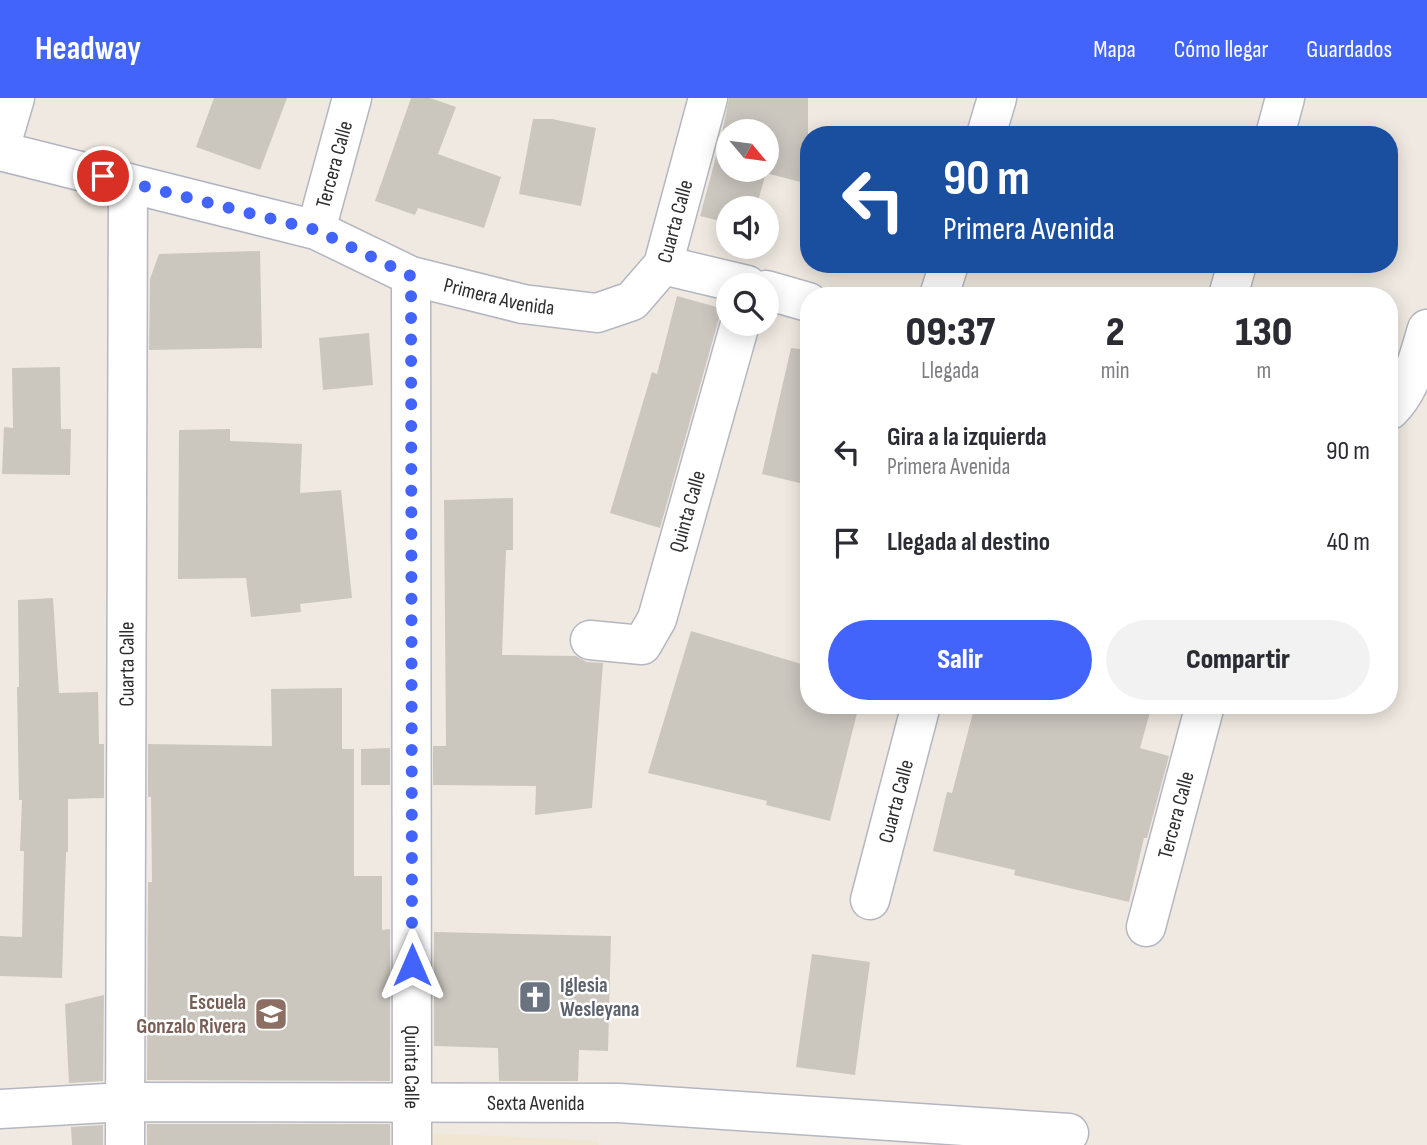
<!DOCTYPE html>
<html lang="es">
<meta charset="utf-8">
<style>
body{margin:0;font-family:"Sofia Sans Condensed",sans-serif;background:#f2f2f3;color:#2b2b33;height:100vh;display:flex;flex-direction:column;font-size:26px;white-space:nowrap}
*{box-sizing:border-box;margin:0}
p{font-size:23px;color:#7c7c81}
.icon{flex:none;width:38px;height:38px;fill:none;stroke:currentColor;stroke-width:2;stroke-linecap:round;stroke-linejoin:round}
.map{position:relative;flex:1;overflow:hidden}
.details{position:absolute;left:800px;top:189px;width:598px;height:427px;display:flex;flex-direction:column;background:#fff;border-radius:28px;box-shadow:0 4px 18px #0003}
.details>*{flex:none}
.hud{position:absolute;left:800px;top:28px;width:598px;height:147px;border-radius:28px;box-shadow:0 4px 18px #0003;background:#1a4fa0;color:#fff;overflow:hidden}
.needle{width:46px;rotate:119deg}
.buttons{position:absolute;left:716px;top:21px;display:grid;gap:14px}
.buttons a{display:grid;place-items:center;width:63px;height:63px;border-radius:50%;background:#fff;box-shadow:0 4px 18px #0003;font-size:35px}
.pin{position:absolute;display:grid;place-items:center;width:60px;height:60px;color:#fff;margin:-30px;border:4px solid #fff;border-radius:50%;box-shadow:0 2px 7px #0007}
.me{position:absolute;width:77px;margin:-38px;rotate:0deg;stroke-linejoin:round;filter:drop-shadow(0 0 5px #0008)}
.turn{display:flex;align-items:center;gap:24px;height:147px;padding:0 28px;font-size:32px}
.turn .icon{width:91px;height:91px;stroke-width:2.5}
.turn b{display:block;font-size:49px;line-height:60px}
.eta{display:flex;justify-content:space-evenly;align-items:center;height:119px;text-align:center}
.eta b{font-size:42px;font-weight:800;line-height:49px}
.cta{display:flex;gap:14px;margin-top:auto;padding:14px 28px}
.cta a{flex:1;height:80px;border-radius:42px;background:#4264fb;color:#fff;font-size:28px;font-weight:800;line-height:80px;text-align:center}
.cta a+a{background:#f2f2f3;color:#2b2b33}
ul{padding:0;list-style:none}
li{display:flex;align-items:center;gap:21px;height:91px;padding:0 28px}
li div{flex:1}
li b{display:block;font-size:26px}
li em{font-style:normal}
header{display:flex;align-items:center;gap:42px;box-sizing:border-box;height:98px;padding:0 35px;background:#4264fb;color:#fff}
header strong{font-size:33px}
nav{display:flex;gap:38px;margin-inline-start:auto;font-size:24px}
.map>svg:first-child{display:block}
.education{fill:#f0e6d1}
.building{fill:#cbc7bf;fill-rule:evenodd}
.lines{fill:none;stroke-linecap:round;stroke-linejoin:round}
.minor-casing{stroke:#b4b7c1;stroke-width:41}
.minor{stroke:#fff;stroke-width:38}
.route{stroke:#4264fb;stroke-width:12;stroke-dasharray:0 21.6}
.labels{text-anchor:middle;stroke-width:5;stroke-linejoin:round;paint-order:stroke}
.street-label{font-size:21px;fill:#2e2e2e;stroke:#fff}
.worship-label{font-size:21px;font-weight:bold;fill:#5b616d;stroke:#fff;text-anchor:start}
.education-label{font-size:21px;font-weight:bold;fill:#785e54;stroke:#fff;text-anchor:end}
</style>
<header>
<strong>Headway</strong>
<nav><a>Mapa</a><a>Cómo llegar</a><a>Guardados</a></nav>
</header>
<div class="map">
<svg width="1427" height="1047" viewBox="0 0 1427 1047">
<rect width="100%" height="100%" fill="#efe9e1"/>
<path class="education" d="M429 1035 599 1043V1047H429Z"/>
<path class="building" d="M214 0H287L260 72 196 49Z
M411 0H430L456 9 438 56 501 79 484 130 418 110 415 117 375 103Z
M729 0H808V86L766 75 756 110H728V125L700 118 721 40ZM728 33H766V72H728Z
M533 21H552L596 30 581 108 519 96Z
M260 153 262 250 149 252 150 181 159 156Z
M677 198 724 211 719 220 660 430 610 415 652 274 657 276Z
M369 235 373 287 323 292 319 240Z
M791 250 808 252V387L762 376Z
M60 269 61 331H71L70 377 2 376 4 329 13 330 12 270Z
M230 331V343L302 346 300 395 341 392 352 500 300 506 301 514 251 519 246 480 178 481 179 332Z
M513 400V452H506L502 557 576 558 587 564 603 565 592 710 535 717 536 688 433 687V648H446L444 402Z
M53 500 59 595 98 594 99 646H104V700L68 701V754H66L62 880 0 878V838L22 839 24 753H20L22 702H19L17 589H19L18 502Z
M691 533 808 568V607H859L830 723 766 707 767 703 648 675Z
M342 590V651H354V778H382V832L390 831V983L147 982 148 784H152L151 699H148V646L272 648 271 591Z
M975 607H1152L1140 650 1169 658 1147 740H1144L1129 804 1014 777 1015 772 933 753 947 694 952 695Z
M390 650V687H361V651Z
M434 834 611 838 608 953 579 952 578 983H499L498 950 434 948Z
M812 856 870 864 855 977 796 969Z
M104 897 103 983 69 985 65 906Z
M147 1026H390V1047H147Z
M103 1027V1047H72L71 1029Z"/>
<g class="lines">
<defs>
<g id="minor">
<path d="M986 37 997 0"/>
<path d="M1275 37 1285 0"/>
<path d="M0 51 15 0"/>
<path id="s1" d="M0 53 316 132 411 178 523 206 597 215 632 203 663 167 708 0"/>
<path id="s2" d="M316 132 352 0"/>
<path d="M663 167 747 187"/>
<path id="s3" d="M411 178 412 1047"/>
<path d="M766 192 808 204"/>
<path d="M939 198 949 166"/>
<path d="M1228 198 1237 166"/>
<path d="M1390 312C1412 290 1418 260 1427 231"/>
<path id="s4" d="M590 542 642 547 657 521 740 226"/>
<path id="s5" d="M870 802 921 607"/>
<path id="s6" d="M1146 829 1205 607"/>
<path id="s7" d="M0 1011 125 1004 619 1005 1069 1035"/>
<path id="s8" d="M125 1047 128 85"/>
</g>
</defs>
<use href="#minor" class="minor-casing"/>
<use href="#minor" class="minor"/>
</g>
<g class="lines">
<path class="route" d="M103 78 316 132 411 178 412 867"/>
</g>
<defs>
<symbol id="church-square" viewBox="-11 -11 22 22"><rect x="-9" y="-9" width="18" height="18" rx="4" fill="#6b7280" stroke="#fff"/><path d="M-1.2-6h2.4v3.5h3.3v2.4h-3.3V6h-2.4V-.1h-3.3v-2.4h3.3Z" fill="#fff"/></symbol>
<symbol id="school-square" viewBox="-11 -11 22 22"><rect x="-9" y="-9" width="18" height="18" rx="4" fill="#8d6e63" stroke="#fff"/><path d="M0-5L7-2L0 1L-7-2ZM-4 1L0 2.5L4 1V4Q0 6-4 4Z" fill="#fff"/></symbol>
</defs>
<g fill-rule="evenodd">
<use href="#church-square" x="516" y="880" width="38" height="38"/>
<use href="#school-square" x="252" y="897" width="38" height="38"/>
</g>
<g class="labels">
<g class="street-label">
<text dy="7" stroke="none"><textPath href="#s2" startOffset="68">Tercera Calle</textPath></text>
<text dy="7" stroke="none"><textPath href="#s1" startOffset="751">Cuarta Calle</textPath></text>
<text dy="7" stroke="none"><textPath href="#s1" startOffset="522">Primera Avenida</textPath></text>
<text dy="7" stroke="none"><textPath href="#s4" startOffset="194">Quinta Calle</textPath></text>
<text dy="7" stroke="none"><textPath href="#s8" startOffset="481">Cuarta Calle</textPath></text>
<text dy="7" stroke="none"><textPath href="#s5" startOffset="102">Cuarta Calle</textPath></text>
<text dy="7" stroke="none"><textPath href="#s6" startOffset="116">Tercera Calle</textPath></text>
<text dy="7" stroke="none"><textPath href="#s3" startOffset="791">Quinta Calle</textPath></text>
<text dy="7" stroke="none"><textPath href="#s7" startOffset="536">Sexta Avenida</textPath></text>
</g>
<g class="worship-label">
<text x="560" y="894">Iglesia<tspan x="560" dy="24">Wesleyana</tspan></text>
</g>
<g class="education-label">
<text x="246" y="911">Escuela<tspan x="246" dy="24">Gonzalo Rivera</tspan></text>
</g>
</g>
</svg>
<div class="buttons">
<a><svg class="needle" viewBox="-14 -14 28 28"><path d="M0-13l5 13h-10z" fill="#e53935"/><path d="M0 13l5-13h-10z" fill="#7c7c81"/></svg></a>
<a><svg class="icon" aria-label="sound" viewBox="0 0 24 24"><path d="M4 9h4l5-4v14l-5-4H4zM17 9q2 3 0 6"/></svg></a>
<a><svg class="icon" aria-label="search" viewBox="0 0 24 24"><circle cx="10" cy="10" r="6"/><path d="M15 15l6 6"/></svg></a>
</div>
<div class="pin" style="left:103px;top:78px;background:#d93025"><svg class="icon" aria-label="arrive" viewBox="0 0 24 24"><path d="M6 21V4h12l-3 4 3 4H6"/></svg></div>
<svg class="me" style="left:412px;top:867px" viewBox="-20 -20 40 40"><path d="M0-17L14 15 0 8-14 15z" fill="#4264fb" stroke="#fff" stroke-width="4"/></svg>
<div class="hud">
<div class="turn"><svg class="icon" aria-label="left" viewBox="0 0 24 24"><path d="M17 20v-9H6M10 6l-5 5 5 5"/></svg><div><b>90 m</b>Primera Avenida</div></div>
</div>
<section class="details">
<div class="eta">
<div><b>09:37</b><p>Llegada</p></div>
<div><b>2</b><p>min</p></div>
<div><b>130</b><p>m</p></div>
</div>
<ul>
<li><svg class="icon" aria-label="left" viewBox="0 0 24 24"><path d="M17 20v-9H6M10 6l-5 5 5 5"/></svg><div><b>Gira a la izquierda</b><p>Primera Avenida</p></div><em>90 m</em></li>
<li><svg class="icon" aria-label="arrive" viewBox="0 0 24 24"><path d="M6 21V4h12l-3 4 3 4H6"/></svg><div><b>Llegada al destino</b></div><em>40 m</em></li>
</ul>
<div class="cta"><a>Salir</a><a>Compartir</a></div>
</section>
</div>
